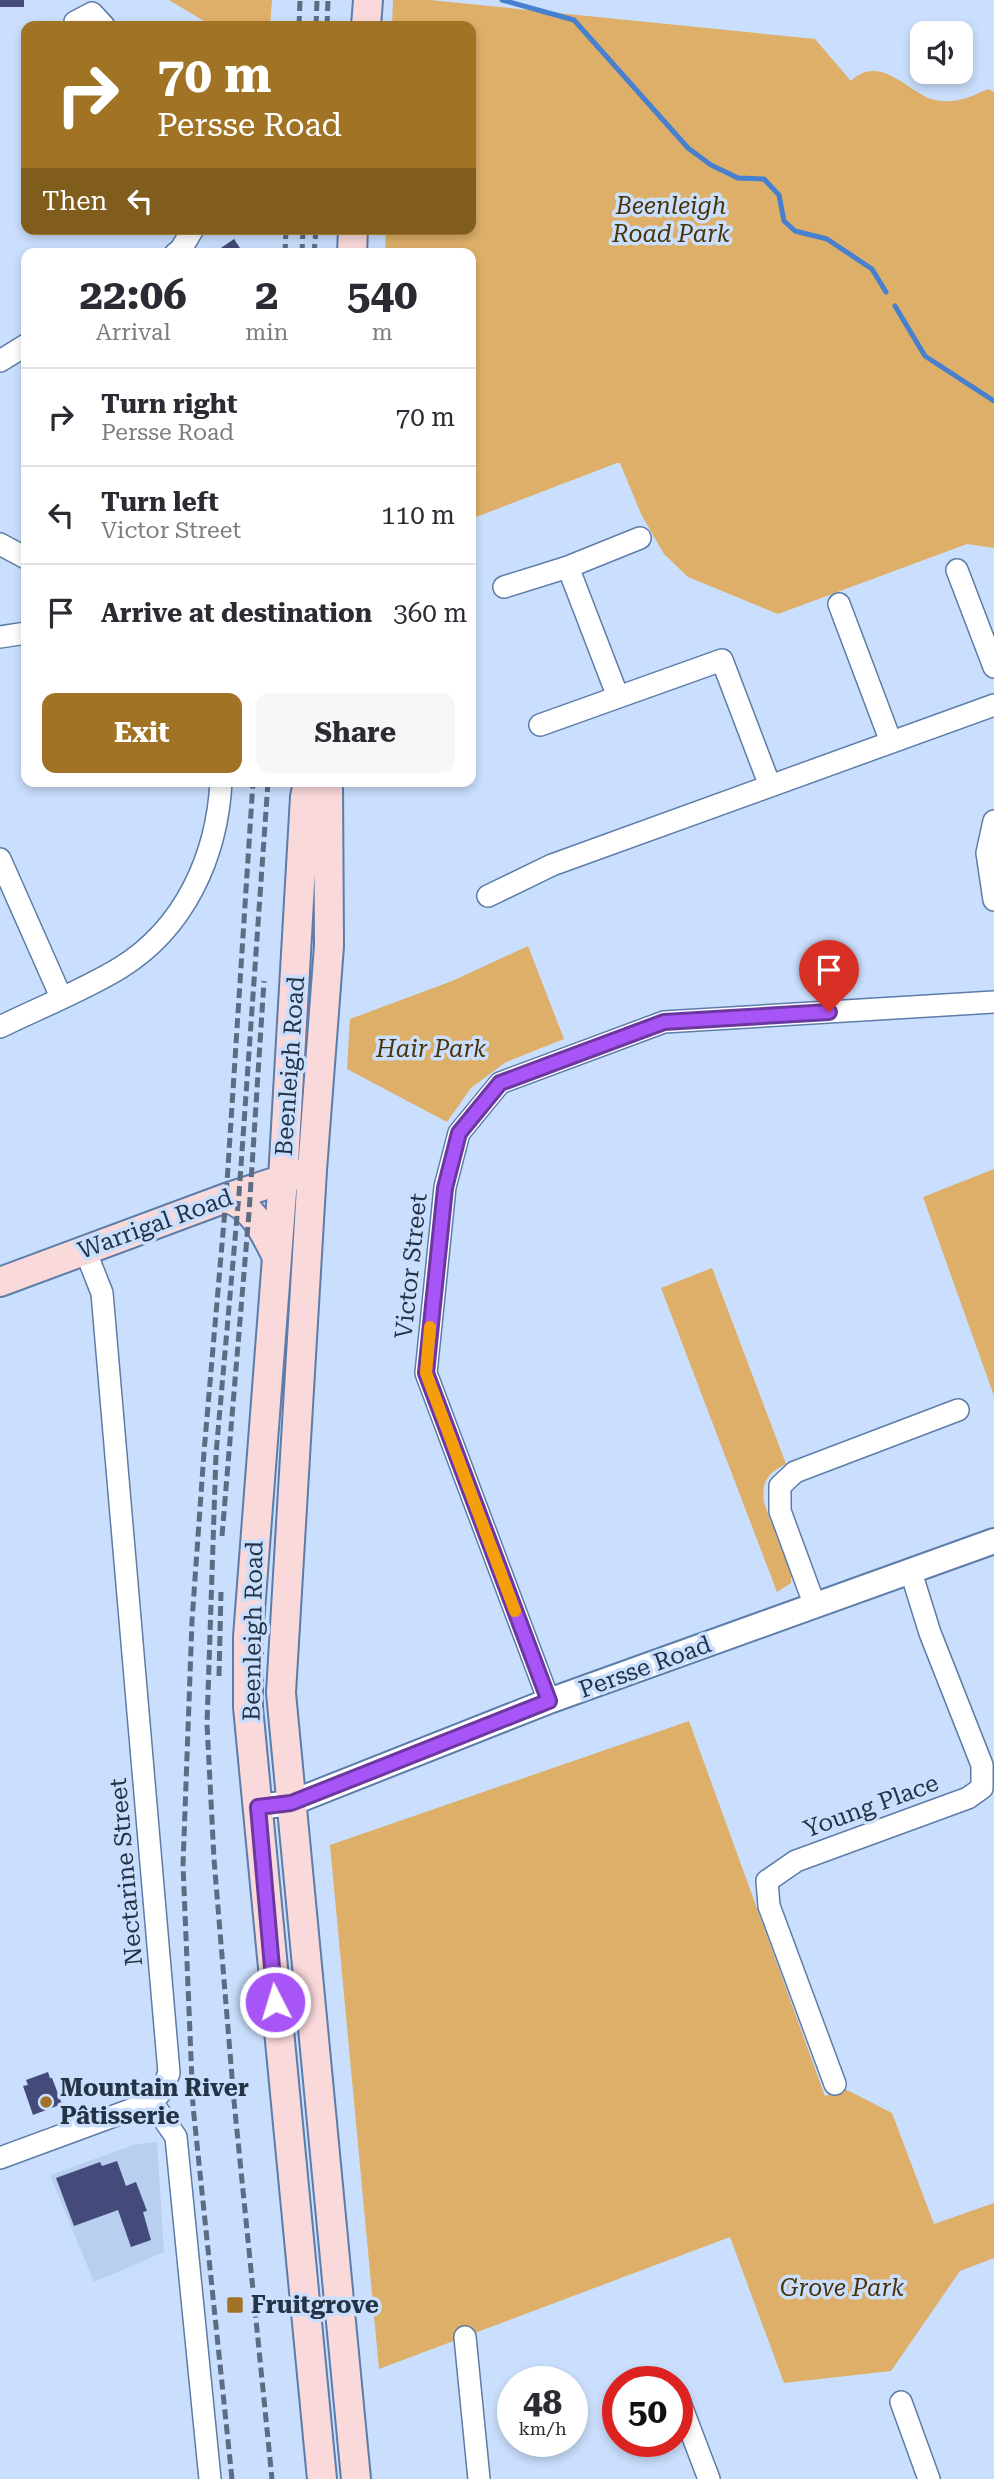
<!DOCTYPE html>
<meta charset="utf-8">
<style>
body{margin:0;font-family:"Roboto Serif",serif;background:#f7f7f7;color:#2b2b33;height:100vh;display:flex;flex-direction:column;font-size:26px;white-space:nowrap}
*{box-sizing:border-box;margin:0}
p{font-size:23px;color:#7c7c81}
.icon{flex:none;width:38px;height:38px;fill:none;stroke:currentColor;stroke-width:2;stroke-linecap:round;stroke-linejoin:round}
.map{position:relative;flex:1;overflow:hidden}
.details{position:absolute;left:21px;top:248px;width:455px;height:539px;display:flex;flex-direction:column;background:#fff;border-radius:14px;box-shadow:0 4px 10px #0003}
.details>*{flex:none}
.top-card{position:absolute;left:21px;top:21px;width:455px;height:214px;border-radius:14px;box-shadow:0 4px 10px #0003;background:#a17325;color:#fff;overflow:hidden}
.controls{position:absolute;left:910px;top:21px;display:grid;gap:14px}
.controls a{display:grid;place-items:center;width:63px;height:63px;border-radius:14px;background:#fff;box-shadow:0 4px 10px #0003;font-size:35px}
.speed{position:absolute;left:497px;top:2366px;display:flex;gap:14px;font-size:35px;font-weight:700;text-align:center}
.speed>*{display:grid;place-content:center;width:91px;height:91px;border-radius:50%;background:#fff;box-shadow:0 4px 10px #0003;line-height:1}
.speed small{font-size:18px;font-weight:400}
.speed .limit{border:10px solid #d22;background:#fff;color:#111}
.pin{position:absolute;display:grid;place-items:center;width:60px;height:60px;color:#fff;margin:-72px -30px;border-radius:50% 50% 50% 0;rotate:-45deg;box-shadow:0 0 7px #0007}
.pin .icon{rotate:45deg}
.me{position:absolute;width:77px;margin:-38px;rotate:355deg;stroke-linejoin:round;filter:drop-shadow(0 0 5px #0008)}
.turn{display:flex;align-items:center;gap:24px;height:147px;padding:0 21px;font-size:32px}
.turn .icon{width:91px;height:91px;stroke-width:2.5}
.turn b{display:block;font-size:49px;line-height:60px}
.then{display:flex;align-items:center;height:66px;padding:0 21px;background:#0003;gap:14px;font-size:26px}
.eta{display:flex;justify-content:space-evenly;align-items:center;height:119px;text-align:center}
.eta b{font-size:42px;font-weight:700;line-height:49px}
.primary-button{display:flex;gap:14px;margin-top:auto;padding:14px 21px}
.primary-button a{flex:1;height:80px;border-radius:14px;background:#a17325;color:#fff;font-size:28px;font-weight:700;line-height:80px;text-align:center}
.primary-button a+a{background:#f7f7f7;color:#2b2b33}
ul{padding:0;list-style:none}
li{display:flex;align-items:center;gap:21px;height:98px;padding:0 21px;border-top:2px solid #e1e1e2}
li div{flex:1}
li b{display:block;font-size:26px}
li em{font-style:normal}
.map>svg:first-child{display:block}
.built{fill:#b8cff0}
.green{fill:#ddaf69}
.lines{fill:none;stroke-linecap:round;stroke-linejoin:round}
.stream{stroke:#4780cf;stroke-width:5}
.building{fill:#444a7a}
.minor-casing{stroke:#5c7ca9;stroke-width:24}
.tertiary-casing{stroke:#5c7ca9;stroke-width:28}
.secondary-casing{stroke:#5c7ca9;stroke-width:32}
.minor{stroke:#fff;stroke-width:21}
.tertiary{stroke:#fff;stroke-width:24}
.secondary{stroke:#fad9db;stroke-width:28}
.rail{stroke:#5c6c83;stroke-width:5;stroke-dasharray:10 5;stroke-linecap:butt}
.route-casing{stroke:#6d37a1;stroke-width:18}
.route{stroke:#a855f7;stroke-width:12}
.slow{stroke:#f59e0b;stroke-width:12}
.poi-dot{fill:#a17325;stroke:#cadffd;stroke-width:2.5}
.labels{text-anchor:middle;stroke-width:7;stroke-linejoin:round;paint-order:stroke}
.park-label{font-size:24px;font-style:italic;fill:#4b3308;stroke:#cadffd}
.street-label{font-size:24px;fill:#253346;stroke:#cadffd}
.poi-label{font-size:24px;font-weight:bold;fill:#253346;stroke:#cadffd;text-anchor:start}
</style>
<div class="map">
<svg width="994" height="2479" viewBox="0 0 994 2479">
<rect width="100%" height="100%" fill="#cadffd"/>
<path class="built" d="M157 2142 164 2252 94 2282 50 2175 137 2144Z"/>
<path class="green" d="M169 0H272L270 26H212Z
M393 0H430L815 39 851 81C881 52 910 95 935 100 955 104 971 97 988 89L994 92V548L967 544 778 614 688 577 664 554 641 514 620 463H617L471 519V254H385L386 229H471V26H392Z
M528 946 564 1039 506 1062 471 1088 447 1122 347 1069 350 1019 452 981Z
M994 1169V1396L923 1197Z
M712 1268 786 1464C768 1473 761 1481 764 1503L791 1574V1583L777 1592 661 1288Z
M689 1721 825 2096 845 2089 892 2113 934 2224 994 2203V2258L960 2271 891 2371 784 2383 730 2237 379 2369 330 1845Z"/>
<g class="lines">
<path class="stream" d="M502 0 574 20 688 148 711 165 738 178 764 179 779 195 784 221 795 231 827 239 872 269 886 292
M895 306 925 356 994 401"/>
</g>
<path class="building" d="M0 0H24V7H0Z
M234 239 244 254H217L215 252Z
M48 2072 50 2078H52L62 2104 33 2115 23 2086 28 2085 26 2080Z
M117 2161 126 2186 136 2182 147 2211 143 2212 151 2240 131 2247 118 2210 74 2226 56 2178 100 2162 102 2166Z"/>
<g class="lines">
<defs>
<path id="minor" d="M75 26V22L92 13 104 26
M175 254 181 249 193 229
M0 361 26 345
M0 544 26 558
M568 567 618 697
M957 570 994 667
M504 587 568 567 640 538
M839 604 891 742
M0 637 26 633
M540 725 722 660 770 786
M994 821 987 853 994 900
M0 859 61 997
M488 896 552 865 994 705
M0 1027C39 1008 84 990 120 968 185 928 217 856 221 782
M815 1606 780 1511V1486L795 1472 958 1410
M549 1701 426 1373 445 1187 459 1133 500 1083 664 1022 994 1002
M835 2084 769 1906 767 1881 796 1861 968 1798 982 1788V1765L930 1633 911 1572
M152 2102 176 2137 210 2479
M0 2158 152 2102 161 2092 169 2073 102 1293 85 1250
M465 2337 479 2479
M677 2395 709 2479
M901 2402 929 2479"/>
<path id="tertiary" d="M258 1807 291 1803 549 1701 994 1541"/>
<path id="secondary" d="M366 26 368 0
M352 254 353 229
M308 782 305 797 283 1179 248 1637V1707L322 2479
M328 782 329 946 312 1170 281 1693 356 2479
M226 1198C252 1204 265 1233 276 1255
M0 1282 226 1198 299 1174"/>
</defs>
<use href="#minor" class="minor-casing"/>
<use href="#tertiary" class="tertiary-casing"/>
<use href="#secondary" class="secondary-casing"/>
<use href="#minor" class="minor"/>
<use href="#tertiary" class="tertiary"/>
<use href="#secondary" class="secondary"/>
<path class="rail" d="M299 26 300 0
M316 26 317 0
M327 26 328 0
M285 254 286 229
M302 254 303 229
M314 254 316 229
M268 782 239 1194 216 1454 207 1724 214 1859 234 2101 272 2479
M222 1536 249 1213 264 981
M219 1676 221 1592
M232 2479 193 2106 183 1865 192 1621 204 1452 226 1198 253 782"/>
</g>
<g class="lines">
<defs>
<path id="route" d="M275 2002 258 1807 291 1803 549 1701 426 1373 445 1188 459 1133 500 1083 664 1022 829 1012"/>
</defs>
<use href="#route" class="route-casing"/>
<use href="#route" class="route"/>
<path class="slow" d="M430 1327 426 1373 515 1611"/>
</g>
<g class="poi-dot">
<circle cx="46" cy="2102" r="7"/>
<rect x="226" y="2296" width="18" height="18" rx="3.5"/>
</g>
<g class="labels">
<g class="park-label">
<text x="671" y="214">Beenleigh<tspan x="671" dy="28">Road Park</tspan></text>
<text x="431" y="1057">Hair Park</text>
<text x="842" y="2296">Grove Park</text>
</g>
<g class="street-label">
<text transform="translate(290 1066) rotate(-86)" y="8">Beenleigh Road</text>
<text transform="translate(155 1224) rotate(-20)" y="8">Warrigal Road</text>
<text transform="translate(411 1266) rotate(-84)" y="8">Victor Street</text>
<text transform="translate(253 1631) rotate(-89)" y="8">Beenleigh Road</text>
<text transform="translate(645 1667) rotate(-20)" y="8">Persse Road</text>
<text transform="translate(871 1806) rotate(-20)" y="8">Young Place</text>
<text transform="translate(126 1872) rotate(-95)" y="8">Nectarine Street</text>
</g>
<g class="poi-label">
<text x="60" y="2096">Mountain River<tspan x="60" dy="28">Pâtisserie</tspan></text>
<text x="251" y="2313">Fruitgrove</text>
</g>
</g>
</svg>
<div class="controls">
<a><svg class="icon" aria-label="sound" viewBox="0 0 24 24"><path d="M4 9h4l5-4v14l-5-4H4zM17 9q2 3 0 6"/></svg></a>
</div>
<div class="speed"><div>48<small>km/h</small></div><div class="limit">50</div></div>
<div class="pin" style="left:829px;top:1012px;background:#d93025"><svg class="icon" aria-label="arrive" viewBox="0 0 24 24"><path d="M6 21V4h12l-3 4 3 4H6"/></svg></div>
<svg class="me" style="left:275px;top:2002px" viewBox="-20 -20 40 40"><circle r="17" fill="#a855f7" stroke="#fff" stroke-width="3"/><path d="M0-11L8 9 0 5-8 9z" fill="#fff"/></svg>
<div class="top-card">
<div class="turn"><svg class="icon" aria-label="right" viewBox="0 0 24 24"><path d="M7 20v-9h11M14 6l5 5-5 5"/></svg><div><b>70 m</b>Persse Road</div></div>
<div class="then">Then<svg class="icon" aria-label="left" viewBox="0 0 24 24"><path d="M17 20v-9H6M10 6l-5 5 5 5"/></svg></div>
</div>
<section class="details">
<div class="eta">
<div><b>22:06</b><p>Arrival</p></div>
<div><b>2</b><p>min</p></div>
<div><b>540</b><p>m</p></div>
</div>
<ul>
<li><svg class="icon" aria-label="right" viewBox="0 0 24 24"><path d="M7 20v-9h11M14 6l5 5-5 5"/></svg><div><b>Turn right</b><p>Persse Road</p></div><em>70 m</em></li>
<li><svg class="icon" aria-label="left" viewBox="0 0 24 24"><path d="M17 20v-9H6M10 6l-5 5 5 5"/></svg><div><b>Turn left</b><p>Victor Street</p></div><em>110 m</em></li>
<li><svg class="icon" aria-label="arrive" viewBox="0 0 24 24"><path d="M6 21V4h12l-3 4 3 4H6"/></svg><div><b>Arrive at destination</b></div><em>360 m</em></li>
</ul>
<div class="primary-button"><a>Exit</a><a>Share</a></div>
</section>
</div>
